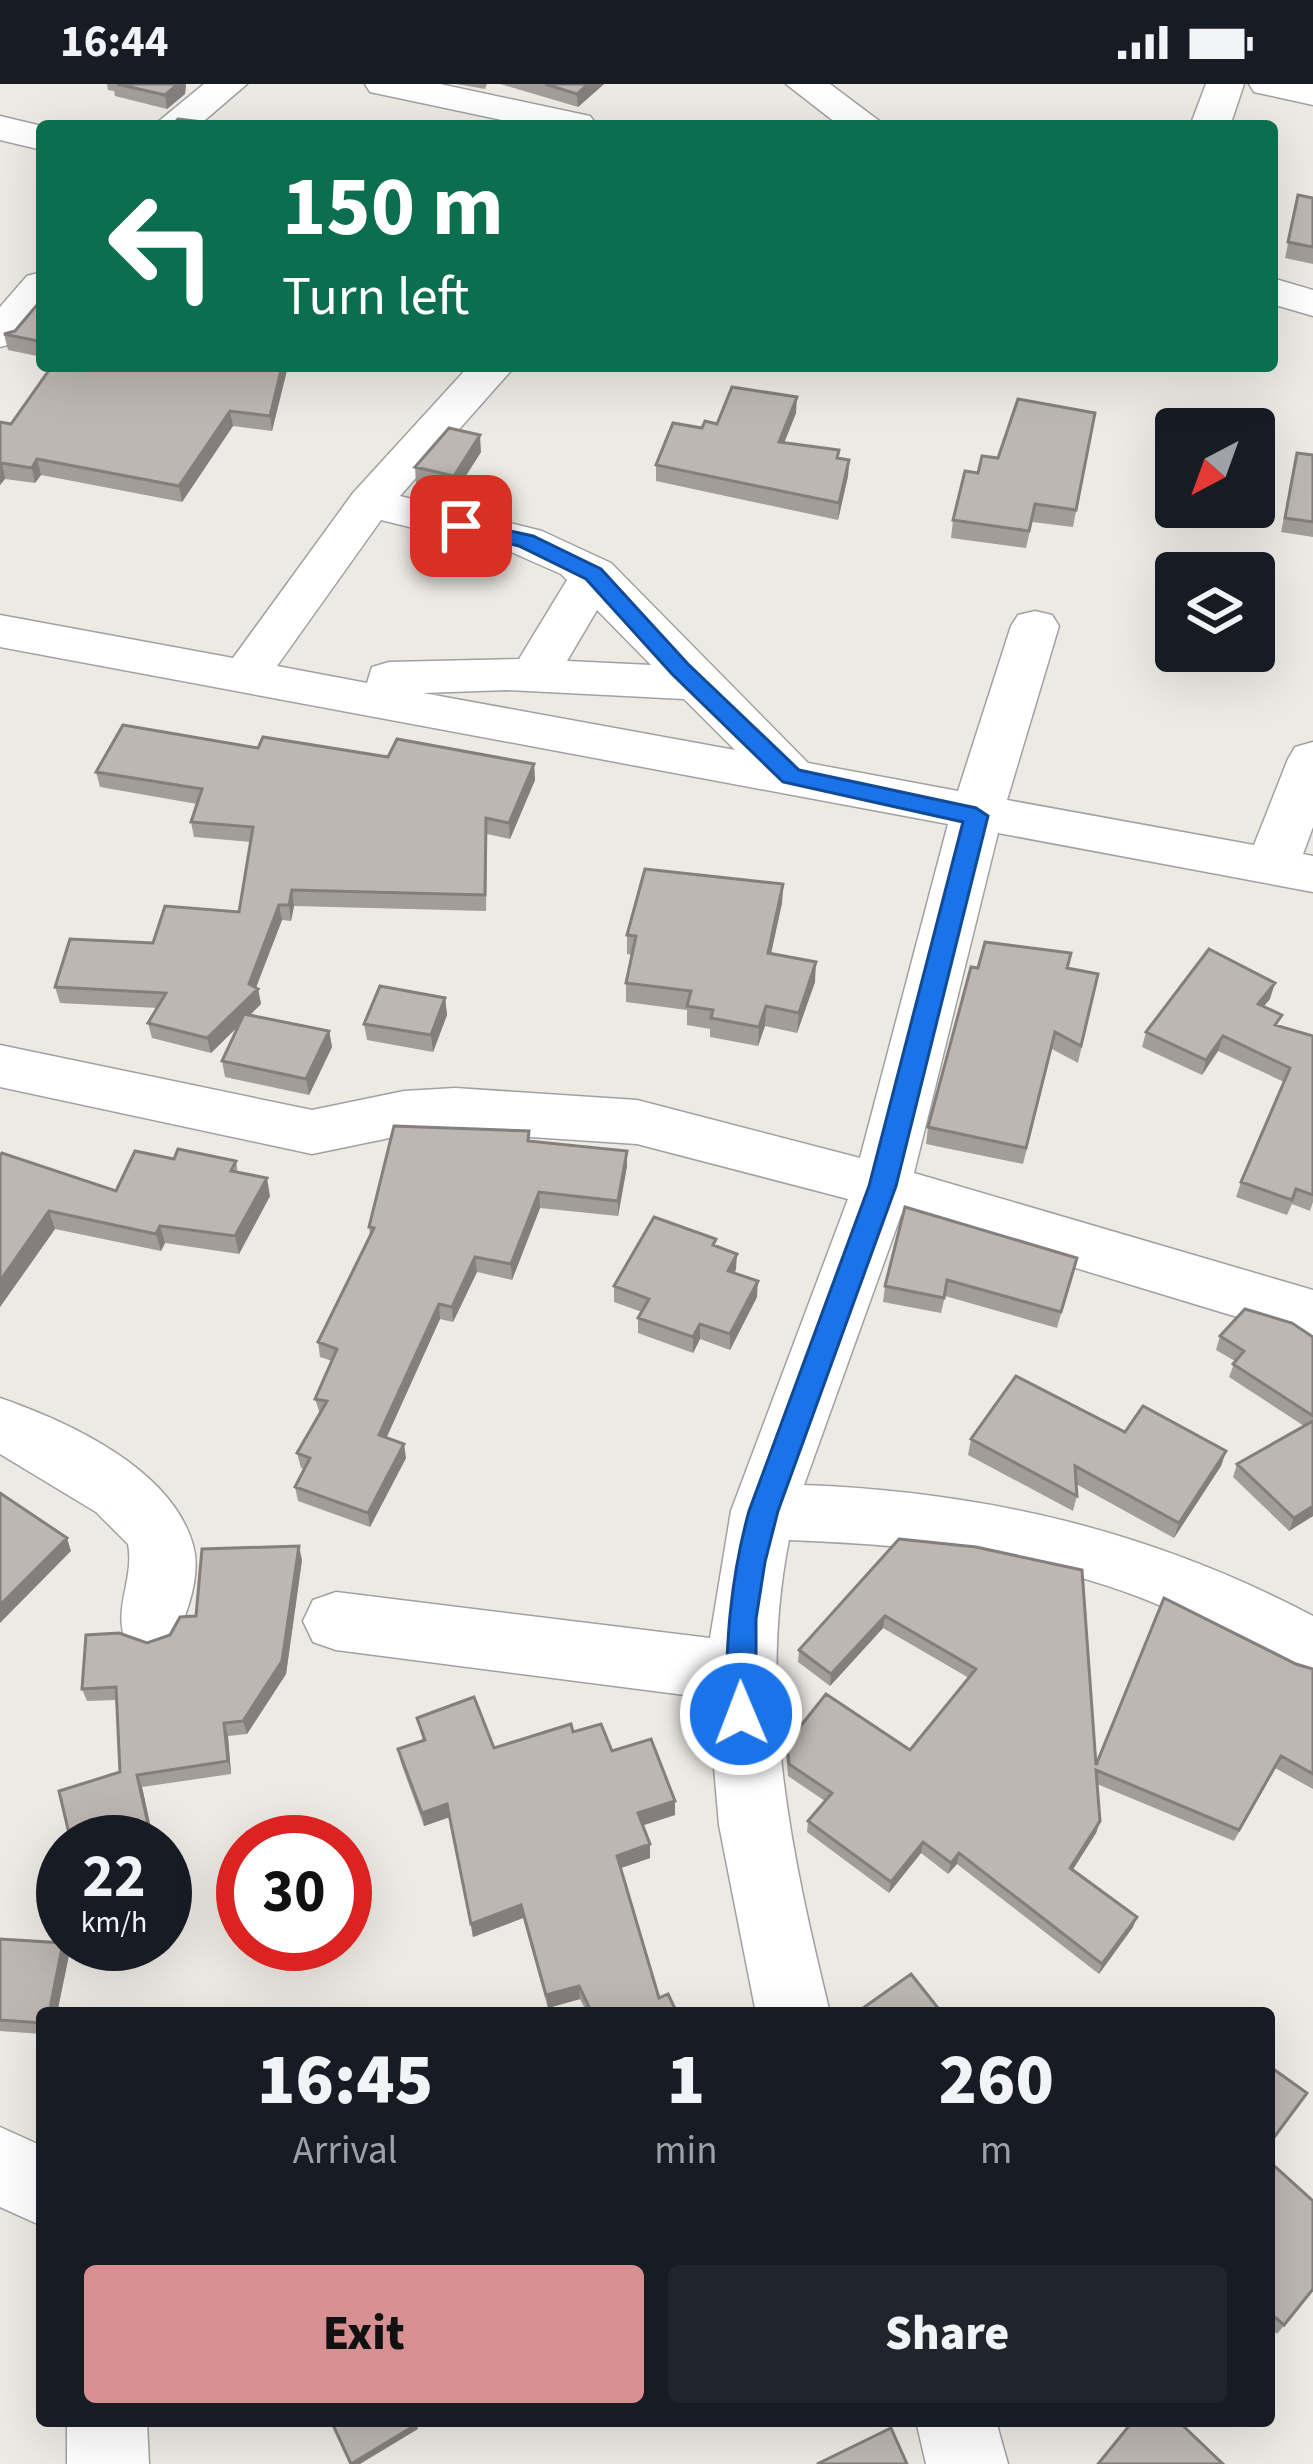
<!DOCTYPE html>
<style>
body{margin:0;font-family:"Source Sans 3",sans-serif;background:#20242c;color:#f1f3f6;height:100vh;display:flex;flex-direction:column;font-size:45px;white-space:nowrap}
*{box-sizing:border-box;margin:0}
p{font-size:39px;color:#9ea1a6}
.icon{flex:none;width:66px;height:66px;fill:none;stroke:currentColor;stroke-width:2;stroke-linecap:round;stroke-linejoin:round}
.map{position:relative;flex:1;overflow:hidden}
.drawer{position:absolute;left:36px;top:1923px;width:1239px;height:420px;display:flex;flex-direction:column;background:#171b24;border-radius:12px;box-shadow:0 12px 48px #0002}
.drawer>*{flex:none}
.guide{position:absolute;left:36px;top:36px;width:1242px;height:252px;border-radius:12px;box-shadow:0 12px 48px #0002;background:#0b6e4f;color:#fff;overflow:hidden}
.needle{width:78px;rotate:221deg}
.tools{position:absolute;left:1155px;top:324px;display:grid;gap:24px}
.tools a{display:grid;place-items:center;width:120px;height:120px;border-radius:12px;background:#171b24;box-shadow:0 12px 48px #0002;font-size:60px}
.speed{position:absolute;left:36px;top:1731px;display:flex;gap:24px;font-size:60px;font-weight:700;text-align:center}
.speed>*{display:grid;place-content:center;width:156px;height:156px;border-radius:50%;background:#171b24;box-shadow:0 12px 48px #0002;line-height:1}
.speed small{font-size:30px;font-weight:400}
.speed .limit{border:18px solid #d22;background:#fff;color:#111}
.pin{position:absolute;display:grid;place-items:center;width:102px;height:102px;color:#fff;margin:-51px;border-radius:24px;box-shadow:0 6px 18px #0006}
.me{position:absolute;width:132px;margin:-66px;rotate:359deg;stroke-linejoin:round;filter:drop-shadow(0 0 9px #0008)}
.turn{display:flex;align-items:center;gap:42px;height:252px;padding:0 48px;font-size:54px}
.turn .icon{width:156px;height:156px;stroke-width:2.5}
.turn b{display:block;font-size:84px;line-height:102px}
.eta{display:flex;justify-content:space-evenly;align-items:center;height:204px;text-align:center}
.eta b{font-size:72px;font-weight:800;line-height:84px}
.button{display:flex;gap:24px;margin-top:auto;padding:24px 48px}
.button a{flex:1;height:138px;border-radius:12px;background:#d69092;color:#111;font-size:48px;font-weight:800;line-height:138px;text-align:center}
.button a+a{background:#20242c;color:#f1f3f6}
.status{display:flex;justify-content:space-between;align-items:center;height:84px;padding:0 60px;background:#171b24;direction:ltr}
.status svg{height:33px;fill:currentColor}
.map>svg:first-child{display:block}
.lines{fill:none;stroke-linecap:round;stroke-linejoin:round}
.street-casing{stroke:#a1a1a1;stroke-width:3}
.street{fill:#fff;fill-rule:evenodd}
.wall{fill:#a39d98}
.shaded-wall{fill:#847f7c}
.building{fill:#bdb6b1;stroke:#847f7c;stroke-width:3}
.route{fill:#1a73e8;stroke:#114b97;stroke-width:3}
</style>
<div class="status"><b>16:44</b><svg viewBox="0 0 49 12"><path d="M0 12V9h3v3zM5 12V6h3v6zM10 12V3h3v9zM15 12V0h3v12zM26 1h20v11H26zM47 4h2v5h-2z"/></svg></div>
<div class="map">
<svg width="1313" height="2380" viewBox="0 0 1313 2380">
<rect width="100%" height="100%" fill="#edeae4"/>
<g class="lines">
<defs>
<path id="street" d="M204 0H247L198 42H153Z
M365 0H440L590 32 596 40 530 42 370 8Z
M786 0H830L886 42H840Z
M1206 0H1244L1230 42H1190Z
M1249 0H1313V21L1254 8Z
M0 32 42 42V66L0 56Z
M42 188V227L15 259 0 263V223L27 192Z
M1272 194 1313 206V232L1272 220Z
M469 282H515L400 412 542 447 611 479 808 679 958 707 1011 542 1018 531 1035 527 1052 531 1059 542 1007 716 1254 761 1288 675 1295 663 1313 658V743L1303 770 1313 772V808L998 749 914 1089 1313 1206V1256L901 1131 804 1401C986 1408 1152 1447 1313 1532V1596C1258 1575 1208 1541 1154 1519 1039 1471 912 1461 789 1456 757 1615 792 1773 830 1929H756L719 1741 708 1614 336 1566 313 1558 303 1537 313 1516 336 1508 710 1554 731 1427 848 1115 637 1060 455 1048 404 1051 312 1070 0 1003V961L312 1026 404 1007 455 1004 637 1016 860 1074 948 740 0 563V531L233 574 353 409ZM381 436 511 468 561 490 567 496 519 575 389 578 372 583 367 599 277 582ZM597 526 651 581 567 577ZM507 606 684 615 735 666 423 609Z
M0 1314C69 1338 172 1385 193 1461 202 1491 186 1533 173 1560L150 1568 127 1560C111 1526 135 1496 128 1460L96 1428 0 1370Z
M0 2043 42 2062V2142L0 2123Z
M67 2337H147L149 2380H67Z
M916 2337H996L1008 2380H926Z"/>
</defs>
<use href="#street" class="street-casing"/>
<use href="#street" class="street"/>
</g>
<path class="wall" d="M107 0H186L185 10 167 25 115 12 114 7 108 6Z
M456 0H487L485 5Z
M500 0H604L578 23Z
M1298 111 1313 114V180L1285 174Z
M42 215V273L8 266 4 250 15 247Z
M288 282 272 347 233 342 182 418 41 391 35 399 5 395 0 401V338L11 340Z
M796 329 784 359 849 376 848 392 838 436 656 397V381L702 344 717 340Z
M1095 329 1073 443 1032 438 1026 464 951 454 953 436 978 389 998 374Z
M481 368 455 409 416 400 415 383Z
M1297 369 1313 371V453L1281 448Z
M258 664 534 680 535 696 510 755 487 750 486 827 294 822 291 837 282 836 256 904 258 905 261 920 250 931 329 947 332 963 309 1011 225 993 222 977 238 942 211 969 152 954 148 939 157 924 60 919 55 903 153 859 239 828 251 758 194 753 191 738 197 720 100 703 96 688Z
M783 800 782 819 771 869 815 898 797 949 765 942 758 962 710 953V945L687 941V926L626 918V899L632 871 627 870V851Z
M978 884H1068L1098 890 1078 979 1052 965 1023 1080 926 1060 928 1043Z
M445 914 447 931 433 968 367 956 364 940Z
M1270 915 1264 922 1278 942 1313 952V1118L1310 1127 1292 1120 1287 1131 1236 1113 1241 1098 1284 998 1218 967 1202 991 1142 963 1146 948Z
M530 1057 627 1067V1082L618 1132 540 1124 512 1196 477 1188 453 1238 440 1235 386 1354 406 1374 370 1443 298 1417 295 1403 304 1385 301 1384 297 1369 320 1330 315 1315 332 1277 320 1273 318 1258 370 1151 369 1143Z
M0 1072 116 1107 174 1075 236 1077 238 1089 270 1112 239 1170 165 1159 161 1167 55 1145 0 1223Z
M716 1162 736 1185 735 1189 757 1213 730 1266 700 1255 693 1269 638 1249V1234L642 1228 614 1218V1202Z
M1077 1174 1057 1244 945 1212 941 1229 883 1218 885 1202Z
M1220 1252 1313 1253V1432L1289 1447 1233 1393 1237 1380 1304 1342 1229 1293 1235 1277 1216 1266Z
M1125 1348 1226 1367 1221 1382 1174 1454 1076 1400 1077 1412 1073 1427 968 1371 971 1355Z
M899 1455 1096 1681 1296 1580 1313 1585V1705L1275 1684 1234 1757 1097 1700 1100 1737 1096 1749 1073 1785 1133 1843 1099 1890 957 1780 948 1790 921 1769 889 1809 807 1748 808 1737 825 1717 788 1692 786 1671 787 1659 910 1666 969 1594 883 1544 830 1602 798 1578 799 1566Z
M302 1476 286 1590 247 1650 228 1652 231 1690 142 1703 154 1758H71L120 1688 116 1616 87 1617 82 1605 147 1559 170 1551 196 1532Z
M417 1634 494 1664 573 1648 612 1667 675 1717V1731L643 1741 650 1774 621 1784 659 1914 677 1929H587L580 1915 548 1924 523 1834 473 1853 450 1733 424 1742 401 1679 398 1665 423 1657Z
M0 1855 69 1871 57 1929H42V1950L0 1947Z
M1269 2077 1313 2206 1277 2250 1269 2242Z"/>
<path class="shaded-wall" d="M178 0H186L185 10 167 25 165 11Z
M588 0H604L578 23 577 10Z
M282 282H288L272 347 270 332Z
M797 313 796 329 778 374 779 358Z
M230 327 233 342 182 418 179 402Z
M480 351 481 368 455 409 454 392Z
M37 375 41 391 35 399 32 384Z
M849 376 848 392 838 436 839 419Z
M2 379 5 395 0 401V381Z
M534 680 535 696 510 755 509 739Z
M783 800 782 819 767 888 768 869Z
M292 806 294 822 291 837 289 821Z
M279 821 282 836 254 908 258 905 261 920 211 969 207 954 249 900Z
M816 878 815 898 797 949 799 929Z
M1275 899 1270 915 1253 935 1258 920Z
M445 914 447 931 433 968 431 951Z
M766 922 765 942 758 962 759 943Z
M329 947 332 963 309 1011 306 995Z
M1223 952 1218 967 1202 991 1206 976Z
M627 1067V1082L618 1132V1117Z
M267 1094 270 1112 239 1170 235 1152Z
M539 1108 540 1124 512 1196 511 1180Z
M49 1127 55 1145 0 1223V1197Z
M160 1142 165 1159 161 1167 156 1150Z
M737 1170 736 1185 727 1203 728 1187Z
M475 1173 477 1188 453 1238 452 1223Z
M758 1197 757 1213 730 1266V1250Z
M439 1220 440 1235 381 1366 379 1351Z
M700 1240V1255L693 1269V1253Z
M404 1360 406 1374 370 1443 368 1429Z
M1226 1367 1221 1382 1174 1454 1179 1439Z
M1313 1422V1432L1289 1447 1294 1434Z
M67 1454 71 1467 0 1539V1521Z
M299 1462 302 1476 286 1590 247 1650 243 1637Z
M885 1532 883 1544 830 1602 831 1590Z
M224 1639 228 1652 231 1690 228 1677Z
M137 1691 142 1703 154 1758H152Z
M675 1717V1731L638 1743V1729Z
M447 1720 450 1733 424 1742 422 1729Z
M1100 1737 1096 1749 1067 1795 1070 1784Z
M923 1758 921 1769 889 1809 891 1798Z
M650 1760V1774L618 1785 617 1772Z
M959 1769 957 1780 948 1790 951 1779Z
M521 1821 523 1834 473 1853 471 1840Z
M1137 1833 1133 1843 1099 1890 1102 1880Z
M63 1860 69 1871 57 1929H49Z
M579 1902 580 1915 548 1924 546 1911Z
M417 2340 418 2345 360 2380H351Z"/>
<path class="building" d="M117 0H178L165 11Z
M545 0H588L577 10Z
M178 35 235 42H172Z
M1298 111 1313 114V163L1288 158Z
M42 215V258L4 250 15 247Z
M52 282H282L270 332 230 327 179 402 37 375 32 384 2 379 0 381V338L11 340Z
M732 303 797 313 779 358 839 366 837 374 849 376 839 419 656 381 673 339 702 344 705 337 717 340Z
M1018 315 1095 329 1076 426 1035 420 1029 447 953 436 965 387 978 389 982 372 998 374Z
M449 344 480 351 454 392 415 383Z
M1297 369 1313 371V438L1285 434Z
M123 641 258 664 263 653 388 673 397 655 534 680 509 739 486 734 485 811 292 806 289 821H279L249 900 258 905 207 954 148 939 166 909 55 903 70 855 153 859 165 822 239 828 253 743 191 738 202 705 96 688Z
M645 785 783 800 768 869 816 878 799 929 766 922 759 943 711 934 713 926 687 922 691 907 626 899 636 852 627 851Z
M985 858 1071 869 1067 884 1098 890 1081 962 1055 948 1026 1064 928 1043 971 883 978 884Z
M1209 865 1275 899 1258 920 1282 931 1275 941 1313 952V1111L1296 1105 1292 1116 1241 1098 1290 984 1223 952 1206 976 1146 948Z
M380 902 445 914 431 951 364 940Z
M244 930 329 947 306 995 222 977Z
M394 1042 529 1047 528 1057 627 1067 618 1117 539 1108 511 1180 475 1173 452 1223 439 1220 379 1351 404 1360 368 1429 295 1403 310 1374 297 1369 327 1317 315 1315 337 1265 318 1258 374 1144 369 1143Z
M178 1065 236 1077 231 1087 267 1094 235 1152 160 1142 156 1150 49 1127 0 1197V1072L2 1069 116 1107 135 1067 174 1075Z
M905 1123 1077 1174 1061 1228 947 1196 944 1214 885 1202Z
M654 1133 716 1155 713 1161 737 1170 728 1187 758 1197 730 1250 700 1240 693 1253 638 1234 649 1215 614 1202Z
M1245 1225 1292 1239 1313 1253V1332L1233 1280 1244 1267 1220 1252Z
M1016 1292 1125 1348 1143 1322 1226 1367 1179 1439 1075 1382 1077 1412 971 1355Z
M1313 1337V1422L1294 1434 1237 1380Z
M0 1409 67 1454 0 1521Z
M899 1455 976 1463 1082 1486 1096 1681 1164 1514 1296 1580 1313 1585V1690L1281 1672 1239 1746 1096 1686 1100 1737 1070 1784 1137 1833 1102 1880 959 1769 951 1779 923 1758 891 1798 808 1737 832 1709 789 1680 787 1659 826 1610 910 1666 976 1585 885 1532 831 1590 799 1566Z
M299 1462 282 1577 243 1637 224 1639 228 1677 137 1691 152 1758H96L95 1756 88 1758H71L59 1707 120 1688 116 1603 82 1605 86 1551 119 1549 147 1559 170 1551 180 1533 196 1532 202 1465Z
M474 1613 494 1664 571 1640 573 1648 601 1640 612 1667 651 1655 675 1717 638 1729 650 1760 617 1772 659 1914 668 1910 677 1929H592L579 1902 546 1911 521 1821 471 1840 447 1720 422 1729 398 1665 425 1656 417 1634Z
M0 1855 63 1859 49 1929H42V1939L0 1936Z
M911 1890 942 1929H856Z
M1269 1982 1307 2009 1269 2060Z
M1269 2077 1313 2117V2205L1284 2241 1269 2228Z
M339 2337H415L417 2340 351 2380 333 2341Z
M1133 2337H1178L1223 2380H1098Z
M891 2344 907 2380H817Z"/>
<path class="route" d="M461 436 533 452 601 485 688 580 799 686 976 724 988 732 896 1102 778 1427 765 1478 756 1535V1630L752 1640 741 1644 730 1640 726 1630C726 1559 730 1496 749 1427L869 1102 963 738 783 698 672 590 586 495 519 462 454 447 451 442Z"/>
</svg>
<div class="tools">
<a><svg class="needle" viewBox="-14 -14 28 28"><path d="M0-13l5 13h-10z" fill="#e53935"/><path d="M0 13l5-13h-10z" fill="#9ea1a6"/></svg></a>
<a><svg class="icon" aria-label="layers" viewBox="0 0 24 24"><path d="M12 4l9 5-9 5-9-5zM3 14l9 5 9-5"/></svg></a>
</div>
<div class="speed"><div>22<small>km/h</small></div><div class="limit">30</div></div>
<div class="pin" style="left:461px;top:442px;background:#d93025"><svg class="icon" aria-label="arrive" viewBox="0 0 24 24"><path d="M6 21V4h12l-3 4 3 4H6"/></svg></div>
<svg class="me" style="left:741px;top:1630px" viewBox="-20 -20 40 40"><circle r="17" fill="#1a73e8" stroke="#fff" stroke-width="3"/><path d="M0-11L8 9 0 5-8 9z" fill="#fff"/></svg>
<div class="guide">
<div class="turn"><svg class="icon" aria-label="left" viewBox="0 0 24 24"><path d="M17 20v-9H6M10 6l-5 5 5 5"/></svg><div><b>150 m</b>Turn left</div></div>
</div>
<section class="drawer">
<div class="eta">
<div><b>16:45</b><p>Arrival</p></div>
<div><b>1</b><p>min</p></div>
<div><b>260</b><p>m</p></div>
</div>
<div class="button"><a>Exit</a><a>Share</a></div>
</section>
</div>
